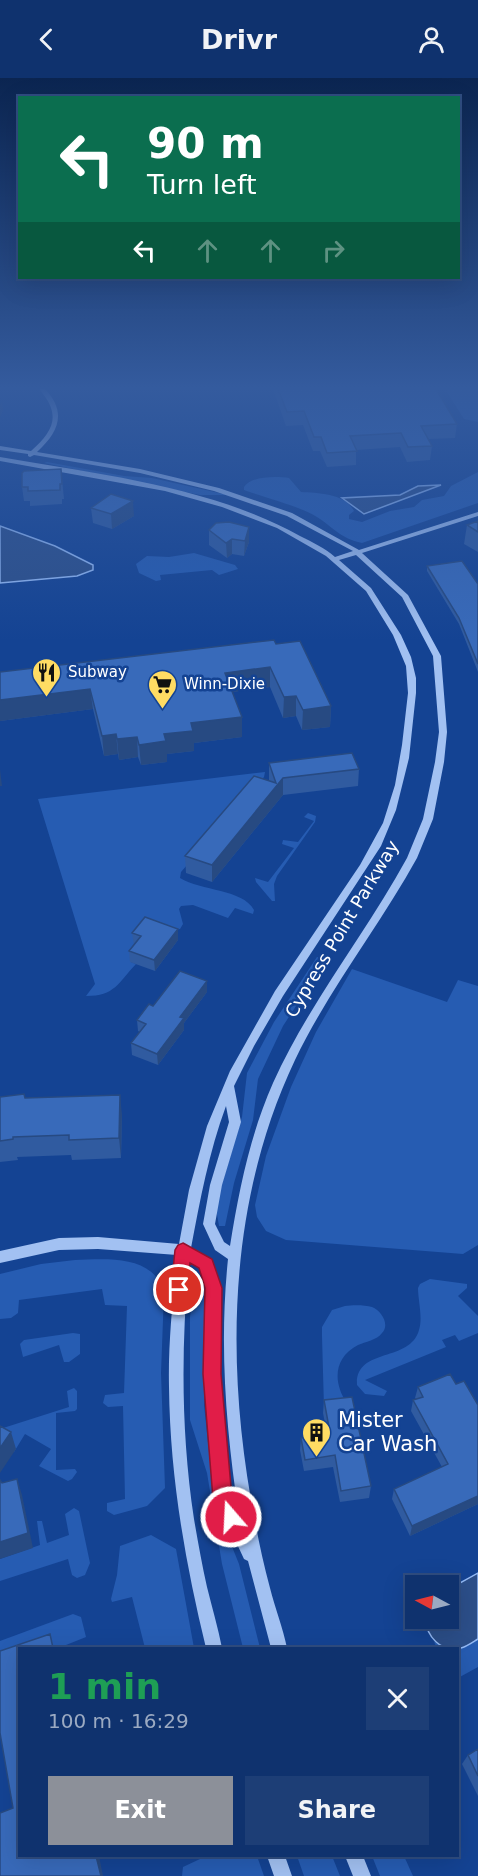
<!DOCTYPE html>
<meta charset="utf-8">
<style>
body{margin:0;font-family:"DejaVu Sans",sans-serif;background:#1d3e76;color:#f1f3f6;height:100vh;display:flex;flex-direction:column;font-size:22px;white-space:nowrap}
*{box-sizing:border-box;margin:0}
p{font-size:20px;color:#9baac2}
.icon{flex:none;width:33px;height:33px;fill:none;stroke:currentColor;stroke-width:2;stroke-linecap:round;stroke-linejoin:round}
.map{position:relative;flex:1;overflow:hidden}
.side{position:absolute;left:18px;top:1569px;width:441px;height:210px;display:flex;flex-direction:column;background:#0f326e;border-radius:0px;box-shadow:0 6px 24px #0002,0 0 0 2px #2f4d81}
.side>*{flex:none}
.hud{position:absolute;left:18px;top:18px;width:442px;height:183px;border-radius:0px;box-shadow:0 6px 24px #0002,0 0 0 2px #2f4d81;background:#0b6e4f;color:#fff;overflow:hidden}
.needle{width:39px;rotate:277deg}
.fabs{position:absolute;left:405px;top:1497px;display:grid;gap:12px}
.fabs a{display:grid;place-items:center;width:54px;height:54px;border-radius:0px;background:#0f326e;box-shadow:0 6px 24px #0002,0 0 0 2px #2f4d81;font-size:30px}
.pin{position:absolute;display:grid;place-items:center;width:51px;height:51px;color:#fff;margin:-26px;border:3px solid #fff;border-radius:50%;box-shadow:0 2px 6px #0007}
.me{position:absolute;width:66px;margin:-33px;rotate:341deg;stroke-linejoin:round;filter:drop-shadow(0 0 4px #0008)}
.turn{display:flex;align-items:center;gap:21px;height:126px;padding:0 30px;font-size:27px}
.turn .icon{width:78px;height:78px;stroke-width:2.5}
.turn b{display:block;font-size:42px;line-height:51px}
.lanes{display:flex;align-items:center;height:57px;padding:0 30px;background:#0003;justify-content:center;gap:30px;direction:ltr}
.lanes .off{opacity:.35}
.round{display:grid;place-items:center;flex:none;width:63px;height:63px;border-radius:0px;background:#1d3e76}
.overview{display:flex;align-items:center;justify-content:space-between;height:102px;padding:0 30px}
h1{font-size:36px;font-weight:600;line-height:45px;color:#1e9e55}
.cta{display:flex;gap:12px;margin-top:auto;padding:12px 30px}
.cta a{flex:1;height:69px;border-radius:0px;background:#8c9099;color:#fff;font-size:24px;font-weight:600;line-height:69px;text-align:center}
.cta a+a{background:#1d3e76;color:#f1f3f6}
header{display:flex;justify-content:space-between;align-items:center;height:78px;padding:0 30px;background:#0f326e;font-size:27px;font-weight:600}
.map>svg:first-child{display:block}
.green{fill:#265cb2}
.water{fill:#2c4f8a;stroke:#94baf5;stroke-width:1.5}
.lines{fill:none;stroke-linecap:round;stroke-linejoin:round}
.minor{fill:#a2c1f2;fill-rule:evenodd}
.wall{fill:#305ba0}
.shaded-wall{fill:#274a82}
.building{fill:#386aba;stroke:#274a82;stroke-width:1.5}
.route{fill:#e11d48;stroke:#92132f;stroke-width:1.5}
.labels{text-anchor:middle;stroke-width:5;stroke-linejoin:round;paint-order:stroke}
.far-poi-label{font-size:15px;fill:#fff;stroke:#144393;text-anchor:start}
.street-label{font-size:18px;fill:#fff;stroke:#144393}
.near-poi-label{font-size:21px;fill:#fff;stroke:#144393;text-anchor:start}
</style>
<header><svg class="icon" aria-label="back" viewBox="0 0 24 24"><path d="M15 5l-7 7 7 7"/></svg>Drivr<svg class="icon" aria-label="person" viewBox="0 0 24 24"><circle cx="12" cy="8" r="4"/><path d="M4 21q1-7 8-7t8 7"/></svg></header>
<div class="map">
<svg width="478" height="1798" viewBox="0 0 478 1798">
<rect width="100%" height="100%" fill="#144393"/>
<path class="green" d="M445 311H478V344L464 341Z
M47 384 124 398 152 400 228 417H200L44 385Z
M478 394V425L362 465C340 460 334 450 317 439 302 429 263 419 244 412V409C251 398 276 398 289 400L301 414C317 415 345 415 354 433L349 437V441L362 444 390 433 414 429 422 422 444 418 451 408Z
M194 475 235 487 238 491 219 497 212 492 160 497 161 502 156 503 139 495 136 486 147 478 169 479Z
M265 694 264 699 181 794 180 800C201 813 243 811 254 832L253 836 235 830 228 840 193 827 181 828 179 831 183 846 180 851C161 854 142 869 131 884L136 886C118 905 115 918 86 918L95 906 38 721Z
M308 735 316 738 315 744 277 798 274 806 275 823H272L256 804 255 800 268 804 294 770 282 766 283 762 298 764 314 743 304 739Z
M317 879H324L326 882 283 948 258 1001 253 1042 234 1105 225 1148H219L216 1131 219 1116 242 1039 247 995 274 944Z
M352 891 447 924 458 902 478 908V1167L463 1176 286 1162 266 1153 257 1139 255 1127 266 1078 291 1009 316 954Z
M75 1182C107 1181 154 1176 164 1215L161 1295 165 1410 147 1428 114 1437 107 1433V1425L125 1421 123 1328 108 1329 103 1325 105 1317 124 1315 127 1228 105 1227 102 1211 19 1222 18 1235 11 1240 0 1241V1196L41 1186Z
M195 1198 204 1199 205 1207 204 1327 211 1393 216 1429 239 1486 260 1570H243L222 1486 207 1395 190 1342V1239Z
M430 1201 467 1206V1210L458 1218 478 1238V1255L459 1263 455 1257 442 1262 446 1269 365 1302 387 1313 384 1318 365 1316 357 1307C355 1269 410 1285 419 1252 423 1240 418 1222 418 1210L420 1206Z
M345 1228C353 1227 365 1227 372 1229 382 1233 390 1247 382 1255 377 1262 365 1264 358 1267 333 1280 333 1305 347 1325L324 1330 322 1258V1249L332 1232Z
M73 1255 80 1256V1276L69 1284H64L59 1267 23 1279 20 1266 24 1262Z
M74 1310 77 1313V1331L75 1333 56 1335V1392L75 1391 77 1394 72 1401 68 1403 39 1388 51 1371 25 1356 14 1374 0 1367V1351L69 1329 67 1313Z
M74 1430 79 1433 90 1485 85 1497 77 1500 72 1497 68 1481 0 1503V1481L40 1467 37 1443H42L47 1465 69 1457 65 1436Z
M151 1457 176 1471 194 1570H145L132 1519 112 1524 111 1521 117 1497 120 1468Z
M73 1536 81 1539 86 1559 66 1567V1570L59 1568 54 1570H20L0 1589V1563Z
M478 1561V1589L458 1600V1570H437L434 1564C454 1573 459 1571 478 1561Z
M199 1778H257L264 1798H182L183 1789 200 1781Z
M297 1778H332L340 1798H304Z
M372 1778H404L413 1798H380Z"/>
<path class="water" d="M441 407 364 436 342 420 400 417 418 408Z
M0 448 55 468 93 487V492L77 498 0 505Z
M478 1495V1561C473 1564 466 1569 461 1570 440 1575 427 1558 425 1541L448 1540 449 1511Z"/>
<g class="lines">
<path class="minor" d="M39 311H45C67 334 59 354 37 374L140 391 219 410 292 435 359 472 478 434V438L362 475 408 517 441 578 447 654 444 684 433 741 417 780C379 849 329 911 295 982 227 1125 225 1290 255 1443 259 1465 264 1488 270 1510 275 1530 283 1550 287 1570H271L248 1483 244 1481 216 1421 205 1296 206 1210 201 1189 189 1183C181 1269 181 1355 194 1441 198 1464 202 1487 207 1509 212 1529 218 1550 222 1570H206C185 1484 170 1398 169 1309 168 1265 173 1221 177 1177L98 1171 59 1172 0 1185V1173L59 1160 98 1159 179 1166 189 1112 207 1048 230 993 275 913 360 787 383 745 395 707 402 667 408 615 406 588 393 557 366 513 326 478 277 450 222 429 165 413 0 383V379C98 396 213 409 300 458 312 464 325 470 335 479L353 473 287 438 214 413 140 395 34 377 30 379 28 378V376L0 372V368L31 373C55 352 61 336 39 311ZM356 477 402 519 433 578 439 654 435 684 423 741 407 780C365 857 309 925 273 1005 250 1057 239 1112 230 1168L224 1164 215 1146 222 1107 241 1044 234 1008 254 968 283 918 381 768 396 732 409 680 416 615V600L411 579 401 557 371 510 339 482ZM226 1028 229 1044 210 1107 203 1146 215 1172 228 1181C219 1268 226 1352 239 1438L230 1420 219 1296 220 1210 211 1182 191 1170C200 1122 209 1074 226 1028Z
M267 1778H285L292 1798H274Z
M345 1778H363L371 1798H353Z"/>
</g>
<path class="wall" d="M273 311H436L457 346 455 360 428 361 432 368 430 382 407 384 400 369 356 372V387L327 389 320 373H313L303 347 286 348Z
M61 391 64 421H62V426L30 428V423H24L22 409Z
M91 430 134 438 112 451 93 445Z
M478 443V474L464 466 467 447Z
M209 452 249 464 244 478 232 476 227 480 209 467Z
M427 488 478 506V594L459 546 427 493Z
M276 566 331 628 330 649 302 652 296 638 283 640 270 609 232 614 242 639V659L194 665V673L167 676V684L141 687 138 679 119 682 118 676 104 678 93 631 0 643V594Z
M269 685 359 691 358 708 283 717 212 804 186 795 185 778 269 703Z
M178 851V862L155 893 130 884 129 873 134 867 132 855Z
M207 914 184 945V952L158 987 132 977 131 965 140 954 138 953 137 942 153 928Z
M0 1019 25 1020 122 1037 121 1080 72 1082 71 1077 17 1079 18 1082 0 1084Z
M418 1309 478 1426 410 1458 392 1421 394 1411 442 1389 411 1333 413 1322 416 1321 415 1320Z
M324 1322 371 1408 369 1420 340 1424 333 1389 304 1393 300 1372 301 1360 327 1356 323 1335Z
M478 1671V1718L462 1686 468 1677Z"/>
<path class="shaded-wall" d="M2 323 3 332 0 339V327Z
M133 423 134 438 112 451 111 436Z
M249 449V464L244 478 245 463Z
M232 461V476L227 480 226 465Z
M270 589V609L225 615V595Z
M90 611 93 631 0 643V622Z
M296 618V638L283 640 284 619Z
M331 628 330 649 302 652 303 632Z
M242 639V659L194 665V673L167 676V684L141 687 139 667 191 645Z
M116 656 118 676 104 678 102 658Z
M137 659 138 679 119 682 117 661Z
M0 691 2 708H0Z
M283 700V717L212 804V787Z
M178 851V862L155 893 154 882Z
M207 903V914L184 945V952L158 987 157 976 180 939Z
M120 1017 122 1037 121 1080 119 1060Z
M11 1354 16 1371 0 1395V1370Z
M17 1401 22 1417 33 1470 0 1481V1464Z
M478 1418V1426L410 1458 412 1448Z
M96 1778H99L103 1798H101Z"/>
<path class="building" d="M278 311H436L457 346 421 348 432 368 408 369 401 355 350 358 357 373 327 375 321 359H314L304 333 287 334Z
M61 391 62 406H60V412L28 413V409H22V395L24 393Z
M111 416 133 423 111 436 91 430Z
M478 443V454L467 447Z
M229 444 249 449 245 463 232 461 226 465 209 452 216 445Z
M462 483 478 506V586L459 540 427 488Z
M274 562 276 566 300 563 331 628 303 632 296 618 284 619 270 589 225 595 242 639 191 645 193 653 164 656 166 663 139 667 137 659 117 661 116 656 102 658 90 611 0 622V594Z
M352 675 359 691 283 700 212 787 185 778 254 698 276 705 269 685Z
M145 839 178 851 154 882 129 873 141 858 132 855Z
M180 893 207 903 180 939 184 940 157 976 131 965 146 946 137 942 149 926 153 928Z
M24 1016 25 1020 120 1017 119 1060 69 1062V1057L13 1059V1061L0 1063V1019Z
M450 1296 456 1306 464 1303 478 1327V1418L412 1448 394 1411 448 1386 413 1322 423 1319 418 1309Z
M352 1319 371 1408 341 1413 335 1377 305 1382 301 1360 330 1355 324 1322Z
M0 1348 11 1354 0 1370Z
M17 1401 28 1455 0 1464V1402L2 1405Z
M50 1556 53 1570H20V1778H96L101 1798H0V1735L13 1730 0 1655V1573Z
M478 1671V1698L468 1677Z"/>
<linearGradient id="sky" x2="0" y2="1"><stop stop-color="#0b2551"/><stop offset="0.55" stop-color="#345b9e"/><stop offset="1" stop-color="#345b9e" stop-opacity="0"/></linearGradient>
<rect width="478" height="563" fill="url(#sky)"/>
<path class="route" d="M183 1165 212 1181 222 1210 221 1296 232 1420 241 1439 238 1446 231 1449 225 1446 213 1421 203 1296 205 1210 199 1190 190 1185 185 1217 179 1219 173 1217 171 1212 175 1172 178 1167Z"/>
<defs>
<symbol id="restaurant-pin" viewBox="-11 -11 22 30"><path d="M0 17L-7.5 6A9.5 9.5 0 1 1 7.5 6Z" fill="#ffdc63" stroke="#144393"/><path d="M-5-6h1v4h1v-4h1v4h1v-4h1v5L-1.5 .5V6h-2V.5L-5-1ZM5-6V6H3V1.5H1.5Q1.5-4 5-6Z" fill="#111"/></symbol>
<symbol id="supermarket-pin" viewBox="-11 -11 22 30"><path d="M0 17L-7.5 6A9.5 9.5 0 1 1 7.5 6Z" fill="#ffdc63" stroke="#144393"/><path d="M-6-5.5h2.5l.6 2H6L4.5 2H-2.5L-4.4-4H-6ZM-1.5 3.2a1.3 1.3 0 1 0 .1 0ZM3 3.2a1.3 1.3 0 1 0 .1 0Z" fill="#111"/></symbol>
<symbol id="building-pin" viewBox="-11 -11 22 30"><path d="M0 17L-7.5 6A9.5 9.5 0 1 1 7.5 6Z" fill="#ffdc63" stroke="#144393"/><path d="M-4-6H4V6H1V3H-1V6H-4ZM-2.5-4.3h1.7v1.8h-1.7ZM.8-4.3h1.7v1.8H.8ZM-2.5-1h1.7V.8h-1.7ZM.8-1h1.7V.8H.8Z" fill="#111"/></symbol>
</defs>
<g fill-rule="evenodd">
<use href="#restaurant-pin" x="30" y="578" width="33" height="45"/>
<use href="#supermarket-pin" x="146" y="590" width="33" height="45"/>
<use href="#building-pin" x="300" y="1338" width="33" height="45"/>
</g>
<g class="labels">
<g class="far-poi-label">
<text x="68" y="599">Subway</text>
<text x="184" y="611">Winn-Dixie</text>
</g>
<g class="street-label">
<text transform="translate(342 851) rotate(-59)" y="6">Cypress Point Parkway</text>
</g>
<g class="near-poi-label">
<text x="338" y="1349">Mister<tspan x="338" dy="24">Car Wash</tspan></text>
</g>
</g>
</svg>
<div class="fabs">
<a><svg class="needle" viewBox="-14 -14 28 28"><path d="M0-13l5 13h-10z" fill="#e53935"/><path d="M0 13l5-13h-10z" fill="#9baac2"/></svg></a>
</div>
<div class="pin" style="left:179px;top:1212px;background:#d93025"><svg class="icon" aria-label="arrive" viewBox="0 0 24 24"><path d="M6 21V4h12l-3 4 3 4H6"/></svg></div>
<svg class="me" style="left:231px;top:1439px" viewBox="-20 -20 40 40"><circle r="17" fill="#e11d48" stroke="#fff" stroke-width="3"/><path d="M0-11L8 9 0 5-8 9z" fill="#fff"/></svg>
<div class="hud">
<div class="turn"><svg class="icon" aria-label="left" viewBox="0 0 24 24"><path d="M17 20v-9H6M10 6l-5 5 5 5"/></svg><div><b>90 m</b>Turn left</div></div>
<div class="lanes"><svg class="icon" aria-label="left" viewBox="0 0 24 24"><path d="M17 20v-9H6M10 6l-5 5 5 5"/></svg><svg class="icon off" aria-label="ahead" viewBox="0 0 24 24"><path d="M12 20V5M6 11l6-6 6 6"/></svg><svg class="icon off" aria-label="ahead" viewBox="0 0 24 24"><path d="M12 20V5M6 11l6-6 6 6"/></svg><svg class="icon off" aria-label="right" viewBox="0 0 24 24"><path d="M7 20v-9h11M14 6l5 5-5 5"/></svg></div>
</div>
<section class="side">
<div class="overview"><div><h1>1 min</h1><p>100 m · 16:29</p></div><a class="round"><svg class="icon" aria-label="close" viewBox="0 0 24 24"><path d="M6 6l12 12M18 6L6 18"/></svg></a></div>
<div class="cta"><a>Exit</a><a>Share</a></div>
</section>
</div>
